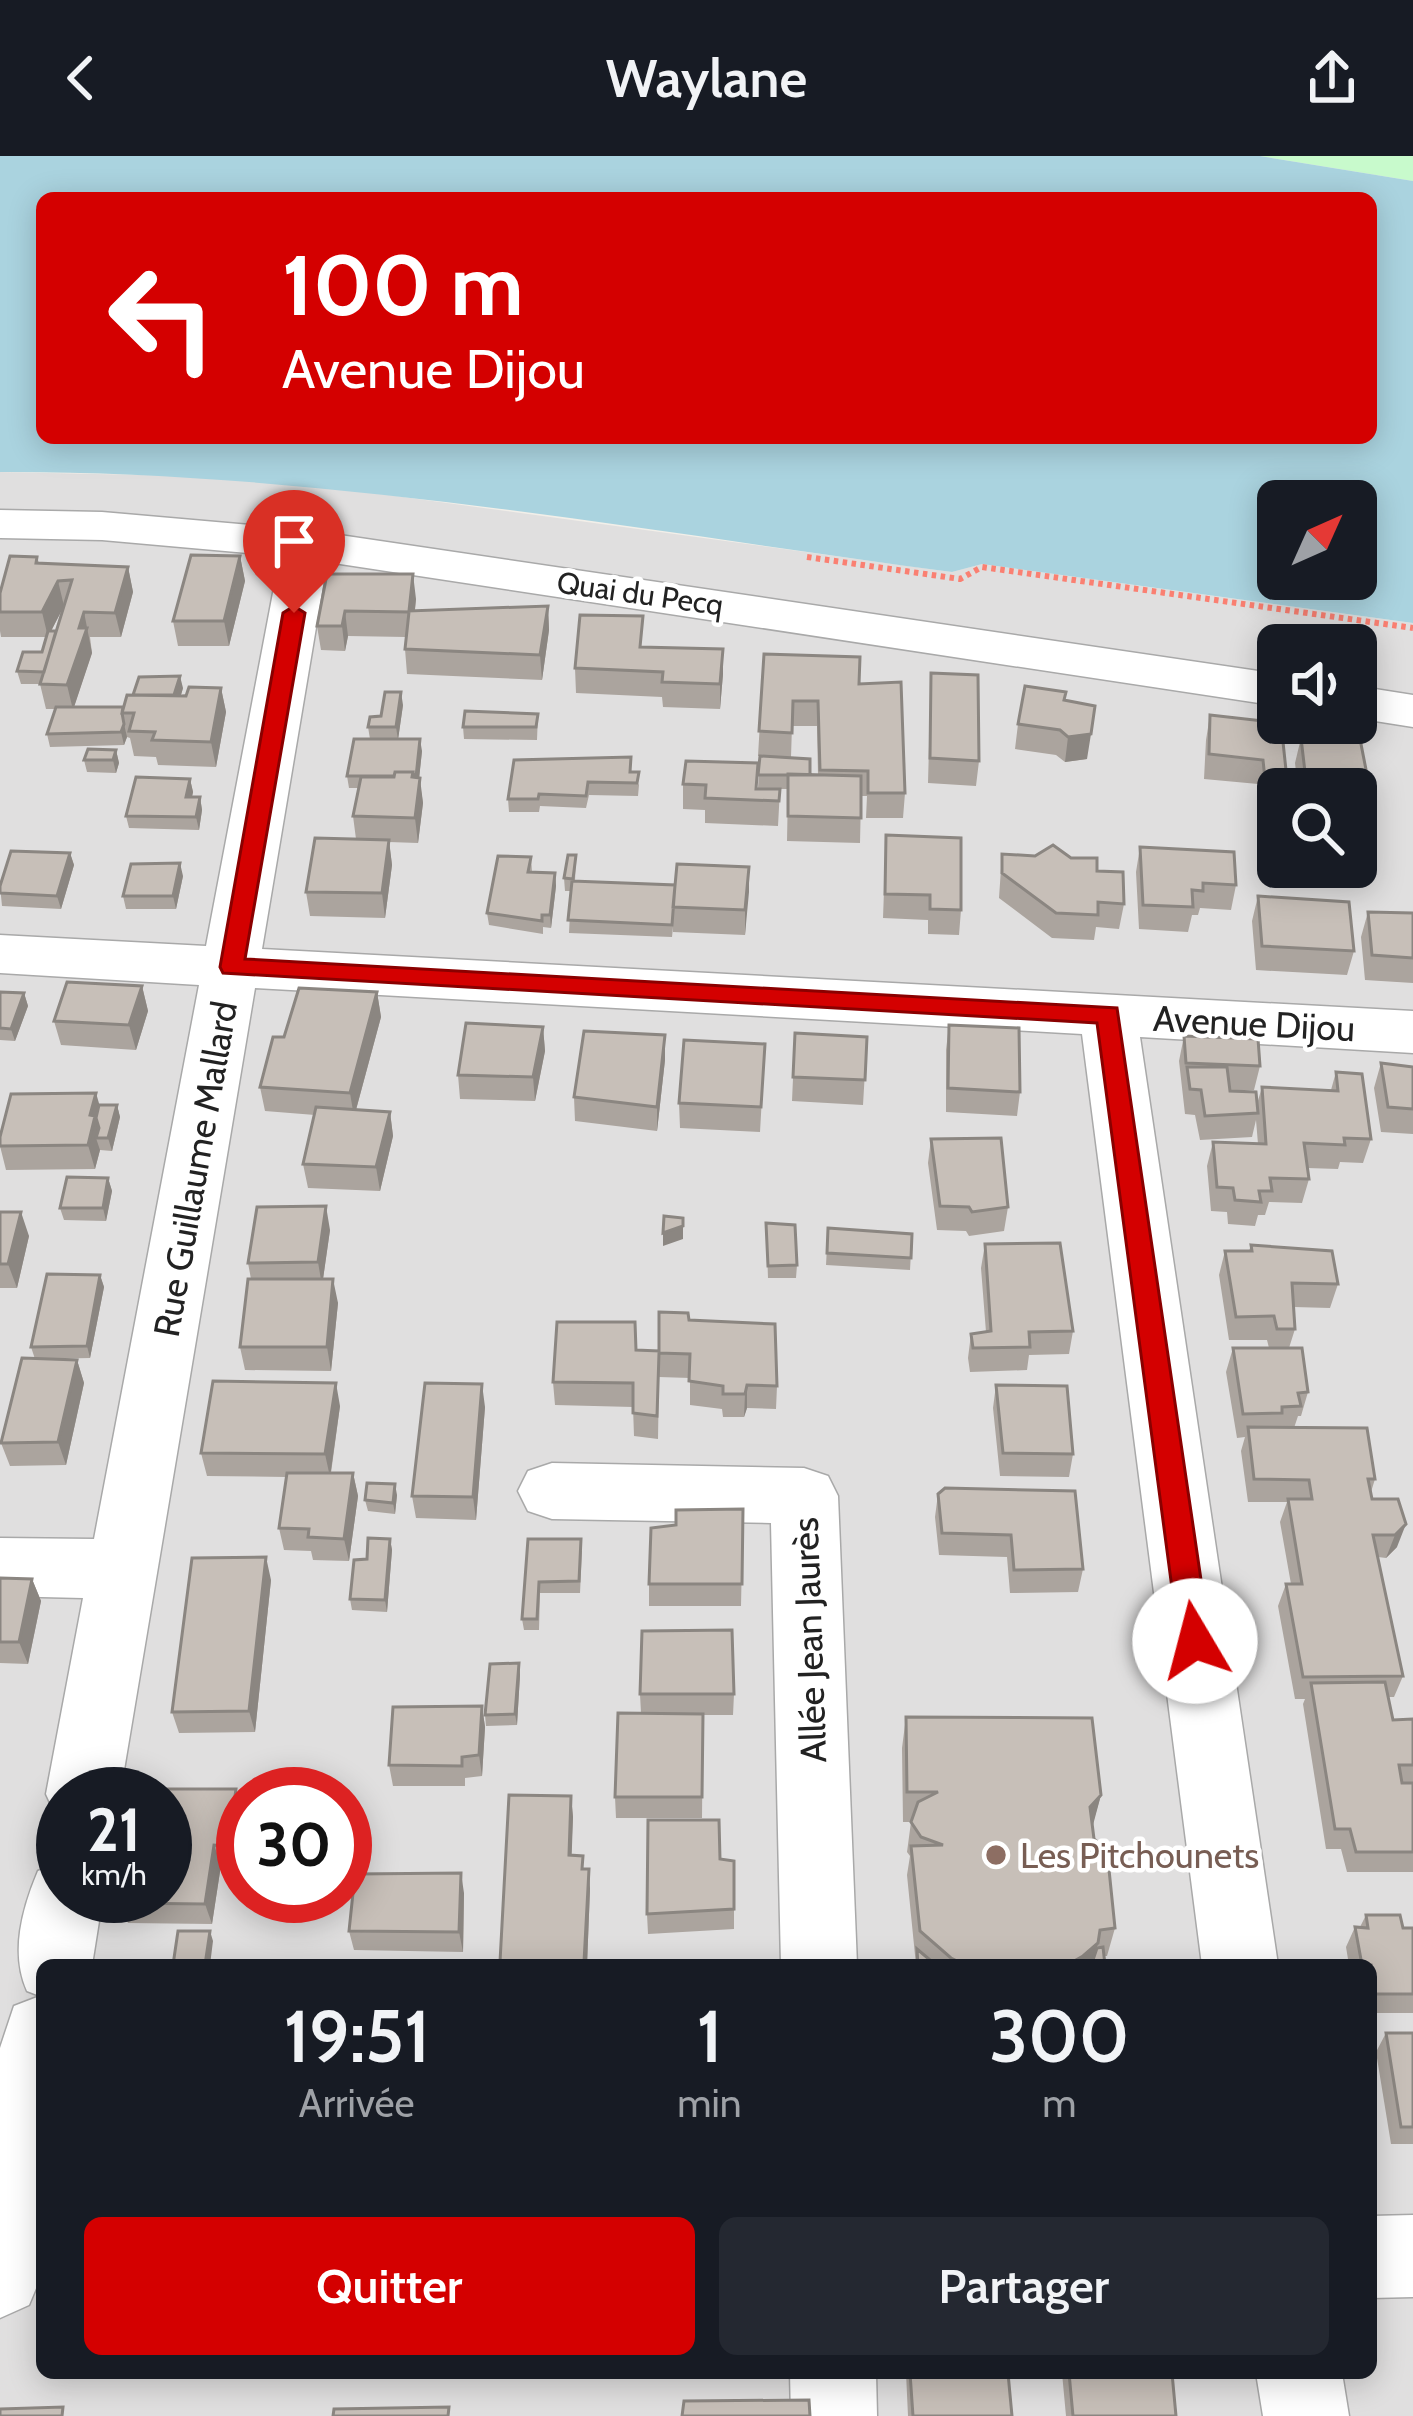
<!DOCTYPE html>
<html lang="fr">
<meta charset="utf-8">
<style>
body{margin:0;font-family:Cabin,sans-serif;background:#242831;color:#f1f3f6;height:100vh;display:flex;flex-direction:column;font-size:45px;white-space:nowrap}
*{box-sizing:border-box;margin:0}
p{font-size:39px;color:#9ea1a6}
.icon{flex:none;width:66px;height:66px;fill:none;stroke:currentColor;stroke-width:2;stroke-linecap:round;stroke-linejoin:round}
.map{position:relative;flex:1;overflow:hidden}
.details{position:absolute;left:36px;top:1803px;width:1341px;height:420px;display:flex;flex-direction:column;background:#171b24;border-radius:18px;box-shadow:0 6px 30px #0003}
.details>*{flex:none}
.guide{position:absolute;left:36px;top:36px;width:1341px;height:252px;border-radius:18px;box-shadow:0 6px 30px #0003;background:#d40000;color:#fff;overflow:hidden}
.needle{width:78px;rotate:45deg}
.controls{position:absolute;left:1257px;top:324px;display:grid;gap:24px}
.controls a{display:grid;place-items:center;width:120px;height:120px;border-radius:18px;background:#171b24;box-shadow:0 6px 30px #0003;font-size:60px}
.speed{position:absolute;left:36px;top:1611px;display:flex;gap:24px;font-size:60px;font-weight:700;text-align:center}
.speed>*{display:grid;place-content:center;width:156px;height:156px;border-radius:50%;background:#171b24;box-shadow:0 6px 30px #0003;line-height:1}
.speed small{font-size:30px;font-weight:400}
.speed .limit{border:18px solid #d22;background:#fff;color:#111}
.pin{position:absolute;display:grid;place-items:center;width:102px;height:102px;color:#fff;margin:-123px -51px;border-radius:50% 50% 50% 0;rotate:-45deg;box-shadow:0 0 12px #0007}
.pin .icon{rotate:45deg}
.me{position:absolute;width:132px;margin:-66px;rotate:352deg;stroke-linejoin:round;filter:drop-shadow(0 0 9px #0008)}
.turn{display:flex;align-items:center;gap:42px;height:252px;padding:0 48px;font-size:54px}
.turn .icon{width:156px;height:156px;stroke-width:2.5}
.turn b{display:block;font-size:84px;line-height:102px}
.eta{display:flex;justify-content:space-evenly;align-items:center;height:204px;text-align:center}
.eta b{font-size:72px;font-weight:600;line-height:84px}
.button{display:flex;gap:24px;margin-top:auto;padding:24px 48px}
.button a{flex:1;height:138px;border-radius:18px;background:#d40000;color:#fff;font-size:48px;font-weight:600;line-height:138px;text-align:center}
.button a+a{background:#242831;color:#f1f3f6}
header{display:flex;justify-content:space-between;align-items:center;height:156px;padding:0 48px;background:#171b24;font-size:54px;font-weight:600}
.map>svg:first-child{display:block}
.residential{fill:#e0dfdf;fill-rule:evenodd}
.park{fill:#c8facc}
.water{fill:#aad3df;fill-rule:evenodd}
.lines{fill:none;stroke-linecap:round;stroke-linejoin:round}
.street-casing{stroke:#a9a9a9;stroke-width:3}
.path{stroke:#fa8072;stroke-width:6;stroke-dasharray:4.5 4.5;stroke-linecap:butt}
.street{fill:#fff;fill-rule:evenodd}
.wall{fill:#aba49e;fill-rule:evenodd}
.shaded-wall{fill:#8b8681}
.building{fill:#c7bfb8;stroke:#8b8681;stroke-width:3}
.route{fill:#d40000;stroke:#8a0000;stroke-width:3}
.education-dot{fill:#8d6e63;stroke:#fff;stroke-width:4.5}
.labels{text-anchor:middle;stroke-width:9;stroke-linejoin:round;paint-order:stroke}
.far-street-label{font-size:30px;fill:#222;stroke:#fff}
.street-label{font-size:36px;fill:#222;stroke:#fff}
.education-label{font-size:36px;fill:#785e54;stroke:#fff;text-anchor:start}
</style>
<header><svg class="icon" aria-label="back" viewBox="0 0 24 24"><path d="M15 5l-7 7 7 7"/></svg>Waylane<svg class="icon" aria-label="share" viewBox="0 0 24 24"><path d="M12 15V3M7 8l5-5 5 5M5 13v7h14v-7"/></svg></header>
<div class="map">
<svg width="1413" height="2260" viewBox="0 0 1413 2260">
<rect width="100%" height="100%" fill="#f2efe9"/>
<path class="residential" d="M0 316 189 320 330 331 952 416 981 408 1413 467V2260H0ZM1278 489H1356V567H1278ZM1278 633H1356V711H1278ZM63 1638H165V1740H63ZM243 1638H345V1740H243ZM42 1809H1371V2217H42Z"/>
<path class="park" d="M1260 0H1413V25Z"/>
<path class="water" d="M0 0H1260L1413 25V467L982 408 952 416C635 374 320 315 0 316ZM42 42H1371V282H42ZM1278 345H1356V423H1278Z"/>
<g class="lines">
<defs>
<path id="street" d="M0 354 102 356 306 374 1278 518V550L327 406 262 793 1413 855V897L1140 881 1278 1809H1202L1082 878 255 832 120 1638H63V1664L57 1662 46 1638 83 1442 0 1440V1382L94 1383 199 829 0 817V779L206 790 280 400 102 384 0 382Z
M1356 530 1413 539V571L1356 562Z
M552 1307 804 1312 828 1320 838 1340 857 1809H781L771 1367 552 1363 528 1355 518 1335 528 1315Z
M63 1706V1740H103L92 1809H42V2118L29 2149 0 2162V1892L14 1850 40 1840 27 1835C10 1797 22 1753 38 1715Z
M1413 2059V2141L1371 2142V2060Z
M790 2217H876L877 2260H791Z
M1256 2217H1342L1349 2260H1263Z"/>
</defs>
<use href="#street" class="street-casing"/>
<path class="path" d="M807 401 960 423 982 411 1413 472"/>
<use href="#street" class="street"/>
</g>
<path class="wall" d="M240 400 245 425 229 490H178L173 465Z
M37 401 39 407 128 411 133 436 121 481H90L92 497 74 551H123L183 532 181 539 221 532 226 556 216 611 158 609 156 601 134 600 130 582 127 581 124 589 50 591 47 578 56 553H46L40 528H21L17 515 42 496 46 481H1L0 475V437ZM64 450 56 475H51L54 469Z
M327 418 416 443 415 454 548 450 549 474 542 524 407 518 405 493 406 481 348 480 345 495 321 494 317 470Z
M643 491 723 518 720 553 663 551 662 541 576 537 575 512Z
M764 498 859 528 905 637 903 662H866L867 640H861L860 687 787 685 788 633 758 632 760 600 810 619H818L817 570H792L791 601 758 600Z
M931 517 979 605 976 630 928 627Z
M1065 544 1087 603 1065 606 1056 599 1015 593 1018 568Z
M403 549 398 583 422 595 419 622 423 647 418 687 389 686 392 709 385 762 310 760 306 736 356 683 353 660 358 632H349L347 620 370 583 368 571 381 560Z
M538 558 537 584 464 583 463 571Z
M1210 559 1281 567 1278 679 1263 678 1258 628 1204 623 1206 584Z
M1301 582 1370 634 1363 659 1356 658V633H1298L1295 607Z
M116 594 119 607 116 617 87 616 84 604Z
M632 616 639 629 638 640 589 639 586 652 540 650 539 656H509L508 643Z
M190 623 193 636 192 641H200L202 654 199 674 129 672 126 660Z
M683 628 780 633 778 670 705 667V654L683 653Z
M886 679 961 754 959 779 928 778V764L883 762Z
M1140 691 1236 729 1231 754 1200 752 1198 759H1192L1188 776 1139 773 1136 716Z
M70 697 74 709 61 753 2 750 0 730Z
M1002 698 1071 702 1097 715 1124 748 1119 773 1096 771 1094 784 1052 782 999 742Z
M576 699 575 725 675 729 749 711 745 779 673 776V771L672 781 569 777 571 735H565L564 722Z
M531 701 532 716 555 717 556 730 551 772 543 771V778L489 769 487 757Z
M183 720 176 753H126L123 740Z
M1258 740 1354 795 1347 819 1256 814 1252 765Z
M1368 756 1413 757V827L1365 824 1361 781Z
M142 830 148 855 136 894 61 889 54 865Z
M0 836 24 837 28 850 15 885 0 884Z
M377 836 381 861 356 954 390 956 393 980 380 1035 308 1032 303 1008 315 959 265 955 260 931 284 881Z
M949 869 1020 936 1017 960 946 956V894Z
M543 871 545 895 535 945 460 943 458 919Z
M795 877 867 881 863 949 792 945Z
M1184 880 1260 910 1254 934H1230L1257 948 1262 931 1331 934 1336 916 1371 983 1363 1007 1340 1006 1338 1013 1307 1012 1309 1023 1302 1047 1269 1046 1265 1059H1258L1255 1070 1228 1068 1227 1056 1211 1055 1207 1010 1213 986 1258 988 1256 964 1252 981 1200 984 1195 959 1185 958 1179 905Z
M765 888 760 976 680 972 679 947Z
M665 904 657 975 575 965 574 941Z
M1381 907 1413 911V978L1381 976 1374 932Z
M99 949H117L120 961 112 995 100 994 95 1013 6 1014 0 990Z
M931 983 1008 1051 1004 1075 969 1080 966 1075 937 1074 928 1007Z
M108 1022 112 1035 106 1065 64 1064 60 1052Z
M0 1056 29 1080 17 1132H0Z
M766 1067 797 1109 796 1122H768Z
M828 1072 912 1078 910 1114 826 1109Z
M330 1074 323 1123 338 1147 331 1215 245 1214 240 1191 251 1123 248 1107Z
M985 1088 1073 1175 1069 1198 1029 1199 1027 1214 970 1216 968 1202 971 1178 986 1176 981 1112Z
M1251 1089 1338 1128 1330 1152 1294 1151 1295 1173 1289 1192 1308 1236 1301 1260H1298L1294 1272 1375 1323 1371 1336 1372 1343H1398L1397 1391 1386 1402 1378 1401 1403 1520 1394 1541H1389L1393 1564 1413 1563V1716H1347L1341 1693H1326L1303 1548 1305 1543H1295L1278 1450 1286 1428H1291L1280 1366 1287 1346H1248L1241 1295 1245 1281 1237 1282 1226 1216 1233 1192H1269L1267 1184H1229L1219 1119 1225 1095H1249Z
M100 1119 104 1131 90 1202 40 1203 77 1204 84 1227 66 1309 10 1310 1 1287 35 1203 31 1191Z
M689 1164 777 1230 776 1253 747 1252 744 1261H723L722 1253 690 1249V1222L659 1221 658 1283 634 1280 633 1251 555 1249 553 1226 636 1194 659 1195Z
M996 1229 1073 1298 1069 1321 1000 1320 993 1252Z
M340 1250 331 1317H353L358 1340 349 1405 313 1404 311 1395 284 1394 279 1372 287 1321 207 1320 201 1297Z
M485 1251 476 1364 416 1362 412 1340Z
M938 1338 1083 1413 1078 1436 1010 1437 1007 1401 939 1399 935 1361Z
M397 1339 395 1358 368 1355 365 1344Z
M743 1353 741 1450H649V1428L676 1369Z
M390 1383 392 1394 387 1456 352 1454 350 1443 367 1403Z
M528 1383 582 1395 580 1437H540L539 1474H524L522 1463Z
M0 1422 32 1423 41 1445 28 1508 0 1507Z
M271 1424 255 1576 179 1577 172 1556Z
M519 1507 520 1519 517 1569 486 1570 485 1559Z
M640 1538H734L733 1559H703L702 1662H616L615 1641 641 1557Z
M482 1550 485 1571 482 1620 465 1622V1630H393L389 1609Z
M906 1561 1101 1639 1092 1670 1115 1772 1107 1800H1104L1105 1809H916L907 1719 910 1700 907 1696 911 1666H903L902 1592Z
M236 1633 242 1654 235 1710 221 1709 212 1768 128 1767 119 1747Z
M571 1640 573 1661 571 1699 584 1713 590 1733 587 1809H500V1806Z
M345 1663 366 1672 362 1708H345Z
M720 1703 734 1705V1773L648 1778 647 1758Z
M464 1737 463 1796 354 1794 349 1775Z
M1366 1759 1403 1772H1413V1857H1371V1809H1349L1346 1791 1355 1771H1360Z
M1386 1877H1413V1988H1391L1376 1896Z
M906 2217H1008L1012 2260H908Z
M1062 2217H1172L1176 2260H1066Z"/>
<path class="shaded-wall" d="M240 400 245 425 229 490 224 465Z
M128 411 133 436 121 481 115 457Z
M413 418 416 443 412 479 409 455Z
M58 425 64 450 48 481 42 456Z
M548 450 549 474 542 524 540 499Z
M345 455 348 480 345 495 342 470Z
M84 456 92 497 73 554 67 529Z
M723 493V518L720 553V528Z
M180 520 183 532 175 559 172 546Z
M221 532 226 556 216 611 211 586Z
M401 536 403 549 398 584 396 571Z
M124 568 127 581 124 589 121 576Z
M1091 578 1087 603 1065 606 1068 581Z
M420 583 422 595 418 633 416 621Z
M116 594 119 607 116 617 113 604Z
M420 622 423 647 418 687 415 662Z
M190 623 193 636 189 654 186 641Z
M200 641 202 654 199 674 196 661Z
M389 684 392 709 385 762 382 737Z
M70 697 74 709 61 753 57 740Z
M180 707 183 720 176 753 173 740Z
M749 711V736L745 779V754Z
M555 717 556 730 551 772 550 759Z
M142 830 148 855 136 894 129 869Z
M377 836 381 861 354 961 350 937Z
M24 837 28 850 15 885 11 873Z
M543 871 545 895 535 945 533 921Z
M665 879V904L657 975V951Z
M96 937 103 961 96 982 100 994 95 1013 88 989 90 959Z
M117 949 120 961 112 995 108 982Z
M390 956 393 980 380 1035 376 1011Z
M108 1022 112 1035 106 1065 103 1052Z
M326 1050 330 1074 322 1130 318 1106Z
M21 1056 29 1080 17 1132 8 1108Z
M683 1070V1083L663 1090V1077Z
M100 1119 104 1131 90 1202 87 1190Z
M333 1123 338 1147 331 1215 327 1191Z
M77 1204 84 1227 66 1309 58 1286Z
M336 1227 340 1250 330 1321 325 1298Z
M482 1228 485 1251 476 1364 473 1341Z
M747 1229V1252L744 1261 745 1238Z
M353 1317 358 1340 349 1405 344 1383Z
M395 1328 397 1339 395 1358 393 1347Z
M1406 1368 1397 1391 1386 1402 1395 1379Z
M390 1383 392 1394 387 1456 385 1444Z
M266 1401 271 1424 255 1576 249 1555Z
M32 1423 41 1445 28 1508 19 1486Z
M519 1507 520 1519 517 1569 515 1558Z
M482 1550 485 1571 482 1620 479 1599Z
M236 1633 242 1654 235 1710 228 1690Z
M1101 1639 1093 1669 1082 1680 1090 1651Z
M571 1640 573 1661 571 1719 569 1699Z
M364 1662 366 1672 362 1708 359 1698Z
M214 1689 221 1709 212 1768 205 1748Z
M589 1713 590 1733 587 1809H584Z
M461 1717 464 1737 463 1796 459 1776Z
M210 1775 213 1785 210 1809H205Z
M1098 1787 1092 1809H1067Z"/>
<path class="building" d="M191 399 240 400 224 465H173Z
M10 400 37 401 36 407 128 411 115 457 84 456 79 472H87L67 529 40 528 72 424 58 425 42 456H0V437Z
M327 418H413L409 455 548 450 540 499 405 493 409 456 345 455 342 470H317Z
M580 459 643 460 640 491 723 493 720 528 662 526 663 516 575 512Z
M48 475H56L44 516 17 515 23 496H42Z
M764 498 860 501 859 528 901 526 905 637H868V615L820 614 818 545H793L792 577 759 575Z
M931 517 978 519 979 605 930 602Z
M180 520 174 539H133L139 521Z
M1025 530 1066 536 1064 544 1095 550 1091 578 1068 581 1060 574 1018 568Z
M189 531 221 532 211 586 152 584 155 576 129 575 134 557H122L127 539 186 540Z
M385 536H401L396 571H368L370 561 381 560Z
M56 551H123L122 557 124 568 121 576 47 578Z
M465 555 538 558 536 571H463Z
M1210 559 1281 567 1288 633H1278V654L1268 653 1263 604 1209 598Z
M1301 582 1360 583 1370 634 1345 632 1343 618 1305 616Z
M354 583H420L416 621H414L413 616H395L394 620H347Z
M88 593 116 594 113 604H84Z
M760 600 810 603V619H758Z
M631 601 630 616H639L637 627 588 626 586 640 539 638 538 643H508L514 604Z
M686 605 758 607 756 633H780L779 645 705 642 706 629 683 628Z
M395 616H413L412 621 420 622 415 662 353 660 361 621H394Z
M788 618 861 620V662L788 660Z
M136 621 190 623 186 641H200L196 661 126 660Z
M886 679 961 682V754L930 753V739L885 738Z
M315 682 389 684 382 737 306 736Z
M1053 689 1071 702H1097V715L1123 716 1124 748 1098 746V759L1056 757 1002 717V698L1035 700Z
M1140 691 1234 696 1236 729 1203 727V735L1192 734 1193 751 1143 749Z
M11 695 70 697 57 740 0 737V730Z
M568 699H576L573 723 564 722Z
M498 700 531 701 528 716 555 717 550 759H542V765L487 757Z
M180 707 173 740H123L131 708Z
M677 708 749 711 745 754 673 751Z
M572 725 675 729 672 769 568 764Z
M1258 740 1349 746 1354 795 1262 790Z
M1368 756 1413 757V802L1372 799Z
M67 826 142 830 129 869 54 865Z
M299 832 377 836 350 937 260 931 273 881H284Z
M0 836 24 837 11 873 0 872Z
M466 867 543 871 533 921 458 919Z
M949 869 1019 872 1020 936 948 932Z
M584 875 665 879 657 951 574 941Z
M795 877 867 881 865 924 793 921Z
M1184 880 1258 883 1260 910 1186 907Z
M684 884 765 888 761 951 679 947Z
M1381 907 1413 911V953L1388 951Z
M1187 911H1227L1230 935 1256 936 1258 957 1205 960 1201 934 1190 933Z
M1336 916 1362 918 1371 983 1344 982 1345 989 1304 987 1309 1023 1270 1022 1272 1035H1259L1261 1046 1235 1044 1233 1032 1217 1031 1213 986 1266 988 1262 931 1338 935Z
M96 937 90 959 95 960 88 989 0 990V981L11 938Z
M99 949H117L108 982H96L99 972 96 962Z
M316 951 390 956 376 1011 303 1008Z
M1001 982 1008 1051 972 1056 969 1051 940 1050 931 983Z
M67 1021 108 1022 103 1052H60Z
M326 1050 318 1106 248 1107 257 1051Z
M0 1056H21L8 1108H0Z
M664 1060 683 1062V1070L663 1077Z
M766 1067 795 1069 797 1109 768 1110Z
M828 1072 912 1078 911 1102 827 1097Z
M1060 1087 1073 1175 1029 1176 1030 1191 973 1192 971 1178 991 1175 985 1088Z
M1251 1089 1332 1095 1338 1128 1292 1127 1295 1173H1277L1274 1160 1236 1161 1225 1095H1252Z
M47 1118 100 1119 87 1190 31 1191Z
M248 1123H333L327 1191H240Z
M659 1156 688 1157 689 1164 775 1168 777 1230 747 1229 745 1238H723V1230L689 1225 690 1198 659 1197 657 1260 633 1257V1227L553 1226 557 1166H635L636 1194 659 1195Z
M1233 1192H1302L1308 1236 1298 1237 1301 1250 1282 1251V1257L1243 1258Z
M22 1202 77 1204 58 1286 1 1287Z
M213 1225 336 1227 325 1298 201 1297Z
M425 1227 482 1228 473 1341 412 1340Z
M996 1229 1067 1230 1073 1298 1003 1297Z
M1248 1271 1367 1272 1375 1323H1368L1372 1343H1398L1406 1368 1395 1379H1373L1403 1520 1303 1521 1286 1428H1302L1288 1343H1312L1309 1324 1254 1323Z
M287 1317H353L344 1383 308 1381 309 1373 279 1372Z
M367 1327 395 1328 393 1347 365 1344Z
M945 1332 1075 1335 1083 1413 1014 1414 1011 1379 942 1377 938 1338Z
M743 1353 742 1428H649L651 1372 676 1369V1354Z
M368 1382 390 1383 385 1444 350 1443 354 1404 367 1403Z
M528 1383H581L579 1425 539 1426 537 1463H522Z
M266 1401 249 1555 172 1556 192 1402Z
M0 1422 32 1423 19 1486H0Z
M732 1474 734 1538H640L642 1475Z
M519 1507 515 1558 485 1559 490 1508Z
M1385 1526 1393 1564 1413 1563V1609H1399L1402 1627H1413V1696H1356L1350 1673H1335L1311 1527Z
M482 1550 479 1599 462 1601V1610L389 1609 393 1551Z
M618 1557 703 1558 702 1641H615Z
M906 1561 1092 1562 1101 1639 1090 1651 1094 1683 1107 1694 1115 1772 1100 1774 1098 1787 1083 1800 1067 1809H965L951 1802 920 1775 911 1690 943 1689 921 1681 911 1666 918 1646 938 1636H907Z
M148 1633H236L228 1690 214 1689 205 1748 119 1747 120 1740H165V1638H147Z
M509 1639 571 1640 569 1699 583 1700 582 1713H589L584 1806H500Z
M364 1662 359 1698H345V1663Z
M648 1664H719L720 1703 734 1705V1753L647 1758Z
M461 1717 459 1776 349 1775 355 1718Z
M1366 1759H1400L1403 1772H1413V1838H1371V1809H1362L1355 1771 1368 1772Z
M178 1775H210L205 1809H173Z
M1103 1791 1105 1809H1088L1093 1804 1097 1792Z
M917 1793 936 1809H918Z
M1386 1877H1413V1971H1401Z
M910 2217H1008L1012 2260H913Z
M1069 2217H1172L1176 2260H1073Z
M809 2244 810 2260H682L684 2245Z
M63 2251 62 2260H0V2253Z
M449 2251 448 2260H333L334 2253Z"/>
<path class="route" d="M294 450 305 457 245 803 1117 852 1210 1485 1205 1494 1195 1498 1184 1494 1179 1485 1097 867 223 817 220 811 283 457Z"/>
<circle class="education-dot" cx="996" cy="1699" r="12"/>
<g class="labels">
<g class="far-street-label">
<text transform="translate(640 438) rotate(8)" y="10">Quai du Pecq</text>
</g>
<g class="street-label">
<text transform="translate(1254 867) rotate(3)" y="13">Avenue Dijou</text>
<text transform="translate(195 1013) rotate(-80)" y="13">Rue Guillaume Mallard</text>
<text transform="translate(809 1484) rotate(-92)" y="13">Allée Jean Jaurès</text>
</g>
<g class="education-label">
<text x="1020" y="1712">Les Pitchounets</text>
</g>
</g>
</svg>
<div class="controls">
<a><svg class="needle" viewBox="-14 -14 28 28"><path d="M0-13l5 13h-10z" fill="#e53935"/><path d="M0 13l5-13h-10z" fill="#9ea1a6"/></svg></a>
<a><svg class="icon" aria-label="sound" viewBox="0 0 24 24"><path d="M4 9h4l5-4v14l-5-4H4zM17 9q2 3 0 6"/></svg></a>
<a><svg class="icon" aria-label="search" viewBox="0 0 24 24"><circle cx="10" cy="10" r="6"/><path d="M15 15l6 6"/></svg></a>
</div>
<div class="speed"><div>21<small>km/h</small></div><div class="limit">30</div></div>
<div class="pin" style="left:294px;top:457px;background:#d93025"><svg class="icon" aria-label="arrive" viewBox="0 0 24 24"><path d="M6 21V4h12l-3 4 3 4H6"/></svg></div>
<svg class="me" style="left:1195px;top:1485px" viewBox="-20 -20 40 40"><circle r="19" fill="#fff"/><path d="M0-13L10 11 0 6-10 11z" fill="#d40000"/></svg>
<div class="guide">
<div class="turn"><svg class="icon" aria-label="left" viewBox="0 0 24 24"><path d="M17 20v-9H6M10 6l-5 5 5 5"/></svg><div><b>100 m</b>Avenue Dijou</div></div>
</div>
<section class="details">
<div class="eta">
<div><b>19:51</b><p>Arrivée</p></div>
<div><b>1</b><p>min</p></div>
<div><b>300</b><p>m</p></div>
</div>
<div class="button"><a>Quitter</a><a>Partager</a></div>
</section>
</div>
